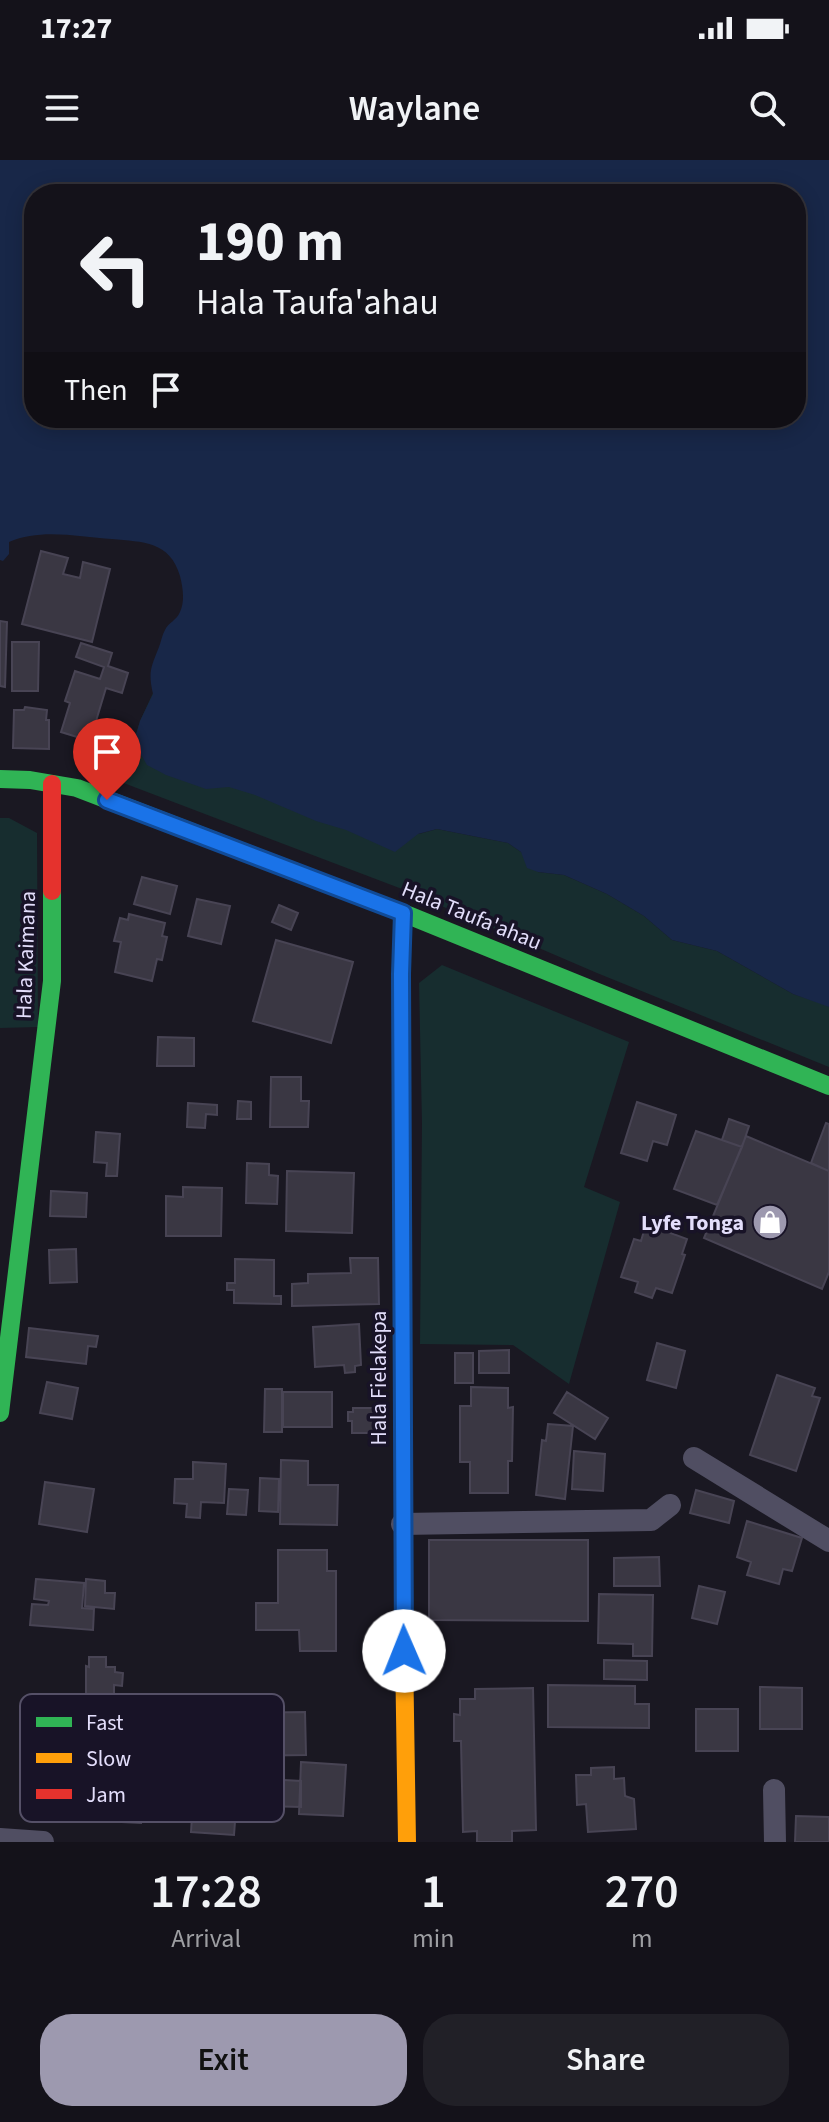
<!DOCTYPE html>
<style>
body{margin:0;font-family:"Source Sans 3",sans-serif;background:#212027;color:#f1f3f6;height:100vh;display:flex;flex-direction:column;font-size:30px;white-space:nowrap}
*{box-sizing:border-box;margin:0}
p{font-size:26px;color:#9d9ea2}
.icon{flex:none;width:44px;height:44px;fill:none;stroke:currentColor;stroke-width:2;stroke-linecap:round;stroke-linejoin:round}
.map{position:relative;height:1682px;overflow:hidden}
.panel{display:flex;flex-direction:column;background:#14121a;flex:1}
.panel>*{flex:none}
.guide{position:absolute;left:24px;top:24px;width:782px;height:244px;border-radius:32px;box-shadow:0 4px 20px #0003,0 0 0 2px #333239;background:#14121a;color:#f1f3f6;overflow:hidden}
.pin{position:absolute;display:grid;place-items:center;width:68px;height:68px;color:#fff;margin:-82px -34px;border-radius:50% 50% 50% 0;rotate:-45deg;box-shadow:0 0 8px #0007}
.pin .icon{rotate:45deg}
.me{position:absolute;width:88px;margin:-44px;rotate:359deg;stroke-linejoin:round;filter:drop-shadow(0 0 6px #0008)}
.turn{display:flex;align-items:center;gap:28px;height:168px;padding:0 40px;font-size:36px}
.turn .icon{width:104px;height:104px;stroke-width:2.5}
.turn b{display:block;font-size:56px;line-height:68px}
.then{display:flex;align-items:center;height:76px;padding:0 40px;background:#0003;gap:16px;font-size:30px}
.eta{display:flex;justify-content:space-evenly;align-items:center;height:136px;text-align:center}
.eta b{font-size:48px;font-weight:600;line-height:56px}
.primary-button{display:flex;gap:16px;margin-top:auto;padding:16px 40px}
.primary-button a{flex:1;height:92px;border-radius:32px;background:#9d99af;color:#111;font-size:32px;font-weight:600;line-height:92px;text-align:center}
.primary-button a+a{background:#212027;color:#f1f3f6}
.status{display:flex;justify-content:space-between;align-items:center;height:56px;padding:0 40px;background:#14121a;direction:ltr}
.status svg{height:22px;fill:currentColor}
header{display:flex;justify-content:space-between;align-items:center;height:104px;padding:0 40px;background:#14121a;font-size:36px;font-weight:600}
.map>svg:first-child{display:block}
.green{fill:#172d2f}
.water{fill:#182748;fill-rule:evenodd}
.building{fill:#3a3743;stroke:#484454;stroke-width:2}
.lines{fill:none;stroke-linecap:round;stroke-linejoin:round}
.street{stroke:#504e62;stroke-width:22}
.fast{stroke:#30b455;stroke-width:18}
.slow{stroke:#ff9f0a;stroke-width:18}
.jam{stroke:#e5322d;stroke-width:18}
.route-casing{stroke:#114b97;stroke-width:20}
.route{stroke:#1a73e8;stroke-width:14}
.labels{text-anchor:middle;stroke-width:7;stroke-linejoin:round;paint-order:stroke}
.street-label{font-size:22px;fill:#e3defb;stroke:#181327}
.poi-label{font-size:22px;font-weight:bold;fill:#e3defb;stroke:#181327;text-anchor:end}
.key{fill:#181327;stroke:#555067;stroke-width:2}
.key-label{font-size:22px;fill:#e3defb}
</style>
<div class="status"><b>17:27</b><svg viewBox="0 0 49 12"><path d="M0 12V9h3v3zM5 12V6h3v6zM10 12V3h3v9zM15 12V0h3v12zM26 1h20v11H26zM47 4h2v5h-2z"/></svg></div>
<header><svg class="icon" aria-label="menu" viewBox="0 0 24 24"><path d="M4 6h16M4 12h16M4 18h16"/></svg>Waylane<svg class="icon" aria-label="search" viewBox="0 0 24 24"><circle cx="10" cy="10" r="6"/><path d="M15 15l6 6"/></svg></header>
<div class="map">
<svg width="829" height="1682" viewBox="0 0 829 1682">
<rect width="100%" height="100%" fill="#1a1822"/>
<path class="green" d="M153 533 419 674 437 669 508 683 521 692 538 712 564 715 607 734 644 756 672 780 717 791 793 834 826 845 829 847V907L597 813 402 729 121 622 140 561Z
M0 658H9L37 673 38 867 0 868Z
M442 805 629 882 584 1027 620 1042 569 1224 513 1185 420 1184 422 963 419 823Z"/>
<path class="water" d="M0 0H829V847L793 834 717 791 672 780 644 756 607 734 564 715 538 712 527 708 521 692 508 683 437 669 418 674 395 692 346 670 316 661 255 635 229 627 206 629 166 615 147 605 134 582 140 561 153 534C148 512 151 507 159 487 161 482 162 475 165 470 168 463 177 460 180 452 185 441 183 428 180 416 170 381 143 382 112 379 79 377 41 368 9 382V394L3 401 0 400ZM34 34H796V258H34Z"/>
<path class="building" d="M41 391 68 398 63 414 80 418 83 402 110 409 92 482 22 464Z
M0 461 7 462 5 527 0 526Z
M12 482H39L38 531H12Z
M81 483 112 493 108 506 128 513 122 533 106 528 90 581 61 572 70 543 65 541 75 511 100 519 104 507 76 497Z
M25 547 47 550 46 560H49V589L13 588 14 550H24Z
M142 717 177 726 170 754 134 744Z
M197 739 230 746 221 784 188 776Z
M279 745 298 753 291 770 272 762Z
M129 754 165 763 162 776 167 777 162 800 157 799 152 821 115 812 121 782 114 781 120 758 128 760Z
M276 780 353 802 331 883 253 861Z
M158 877 194 878V906H157Z
M271 917H301V941H309L308 967H270Z
M238 941 251 942V959H237Z
M637 942 676 955 667 985 653 981 647 1001 621 993Z
M188 943 217 945V955L206 954 205 968 187 967Z
M729 959 749 966 742 987 722 980Z
M826 963 829 964V1011L811 1003Z
M696 971 742 987 717 1045 674 1029Z
M96 972 120 974 117 1016H106L107 1003 94 1002Z
M746 976 829 1011V1112L822 1129 704 1078Z
M247 1003 269 1004V1015L278 1016 277 1044 246 1043Z
M287 1011 354 1013 352 1073 286 1071Z
M183 1027 222 1028 221 1076H166V1036L183 1037Z
M51 1031 87 1033 86 1057 50 1056Z
M646 1064 687 1079 682 1094 685 1095 672 1133 656 1128 652 1138 635 1132 638 1122 621 1117 634 1079 641 1081Z
M76 1089 77 1122 50 1123 49 1090Z
M350 1098H378L379 1144 292 1146V1124L308 1123V1114L351 1113Z
M235 1099 274 1100V1136H281V1144L234 1143V1130H227V1123H235Z
M359 1164 361 1205 355 1206V1212L345 1213 344 1205 315 1207 313 1167Z
M29 1168 98 1176 96 1187 88 1186 86 1204 26 1197Z
M657 1183 685 1191 676 1228 647 1220Z
M509 1190V1213H479V1191Z
M455 1193H473V1223H455Z
M777 1215 815 1228 812 1236 820 1238 796 1311 750 1295Z
M47 1222 78 1228 72 1259 40 1253Z
M471 1227 508 1228V1248L513 1247 512 1301H508V1333H470V1302H460V1246H471Z
M265 1229H282V1272H264Z
M283 1232H332V1267H283Z
M567 1232 608 1258 595 1279 554 1253Z
M353 1248H374V1273H352V1261H348V1252H353Z
M548 1264 573 1266 565 1339 536 1335 542 1280 546 1281Z
M574 1291 605 1294 603 1331 572 1329Z
M281 1300 308 1301V1325H338L337 1365 280 1364Z
M193 1302 226 1304 224 1343 201 1342 200 1358 186 1357 187 1344 174 1343 175 1319H193Z
M260 1318 279 1319 278 1352 259 1351Z
M45 1322 94 1329 87 1372 39 1364Z
M229 1329 248 1330 246 1355 227 1354Z
M696 1330 734 1341 729 1363 690 1353Z
M747 1361 802 1378 792 1411 783 1409 779 1424 747 1415 751 1402 737 1397Z
M429 1380H588V1461L429 1460Z
M278 1390H327V1411H336V1491H300L299 1470H256V1443H278Z
M659 1397 660 1426H614V1398Z
M36 1419 84 1423 82 1448 94 1449 93 1470 30 1465 32 1444 48 1445 49 1441 34 1439Z
M86 1419 105 1421V1433H115L114 1449 85 1446Z
M699 1426 725 1432 717 1464 692 1458Z
M599 1434 653 1435 652 1496H633V1484L598 1483Z
M89 1497H106V1507H115V1512L123 1513 122 1526 114 1525V1547L86 1546V1506L89 1507Z
M604 1500 647 1501V1520L604 1519Z
M548 1525 635 1526V1544H649V1568L548 1567Z
M760 1527 802 1528V1569H760Z
M533 1528 536 1670 512 1671V1682H477V1671L463 1672 461 1581H454V1554L460 1555V1539H475V1529Z
M696 1549H738V1591H696Z
M305 1552 306 1595 239 1596V1553Z
M301 1602 346 1605 343 1656 299 1654Z
M103 1606 143 1609 141 1663 102 1661Z
M614 1607V1619L624 1618 625 1636 634 1639 636 1669 588 1672 586 1644 577 1645 576 1615H591V1608Z
M266 1619 301 1621V1647L265 1646Z
M206 1633 237 1635 234 1675 191 1672 193 1641 205 1642Z
M796 1656 829 1657V1682H795Z"/>
<g class="lines">
<path class="street" d="M694 1298 829 1381
M402 1364 651 1360 670 1345
M774 1630 775 1682
M0 1679 43 1682"/>
<path class="fast" d="M0 619 30 620 77 628 403 753 829 926
M403 753 401 814 404 1490
M0 1253 52 821V731"/>
<path class="slow" d="M404 1490 407 1682"/>
<path class="jam" d="M52 624V731"/>
</g>
<g class="lines">
<defs>
<path id="route" d="M107 640 403 753 401 814 404 1491"/>
</defs>
<use href="#route" class="route-casing"/>
<use href="#route" class="route"/>
</g>
<defs>
<symbol id="shop-disc" viewBox="-11 -11 22 22"><circle r="9.5" fill="#9d99af" stroke="#181327"/><path d="M-5-2.5h2.3a2.7 3.5 0 0 1 5.4 0H5L5.5 6h-11ZM-1.5-2.5h3a1.5 2.3 0 0 0-3 0Z" fill="#fff"/></symbol>
</defs>
<g fill-rule="evenodd">
<use href="#shop-disc" x="750" y="1042" width="40" height="40"/>
</g>
<g class="labels">
<g class="street-label">
<text transform="translate(472 755) rotate(22)" y="8">Hala Taufa'ahau</text>
<text transform="translate(25 795) rotate(-88)" y="8">Hala Kaimana</text>
<text transform="translate(378 1218) rotate(-90)" y="8">Hala Fielakepa</text>
</g>
<g class="poi-label">
<text x="744" y="1070">Lyfe Tonga</text>
</g>
</g>
<rect x="20" y="1534" width="264" height="128" rx="12" class="key"/>
<rect x="36" y="1557" width="36" height="10" fill="#30b455"/>
<rect x="36" y="1593" width="36" height="10" fill="#ff9f0a"/>
<rect x="36" y="1629" width="36" height="10" fill="#e5322d"/>
<g class="key-label">
<text x="86" y="1570">Fast</text>
<text x="86" y="1606">Slow</text>
<text x="86" y="1642">Jam</text>
</g>
</svg>
<div class="pin" style="left:107px;top:640px;background:#d93025"><svg class="icon" aria-label="arrive" viewBox="0 0 24 24"><path d="M6 21V4h12l-3 4 3 4H6"/></svg></div>
<svg class="me" style="left:404px;top:1491px" viewBox="-20 -20 40 40"><circle r="19" fill="#fff"/><path d="M0-13L10 11 0 6-10 11z" fill="#1a73e8"/></svg>
<div class="guide">
<div class="turn"><svg class="icon" aria-label="left" viewBox="0 0 24 24"><path d="M17 20v-9H6M10 6l-5 5 5 5"/></svg><div><b>190 m</b>Hala Taufa'ahau</div></div>
<div class="then">Then<svg class="icon" aria-label="arrive" viewBox="0 0 24 24"><path d="M6 21V4h12l-3 4 3 4H6"/></svg></div>
</div>
</div>
<section class="panel">
<div class="eta">
<div><b>17:28</b><p>Arrival</p></div>
<div><b>1</b><p>min</p></div>
<div><b>270</b><p>m</p></div>
</div>
<div class="primary-button"><a>Exit</a><a>Share</a></div>
</section>
